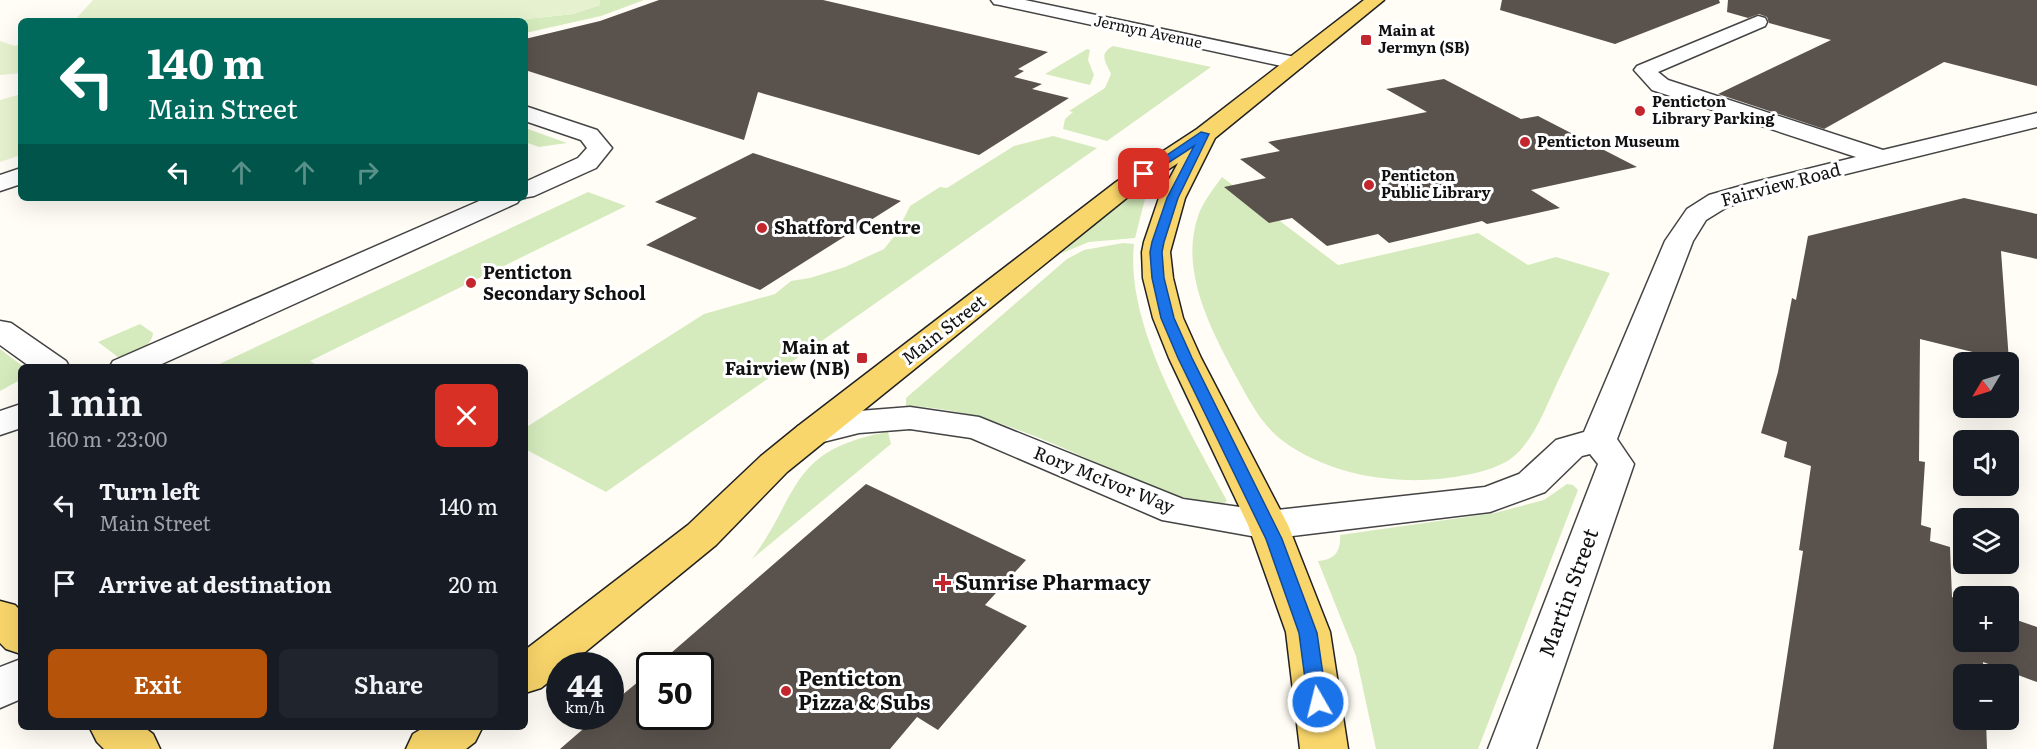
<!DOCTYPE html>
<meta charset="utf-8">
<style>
body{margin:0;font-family:Literata,serif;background:#20242c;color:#f1f3f6;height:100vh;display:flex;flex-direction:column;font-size:22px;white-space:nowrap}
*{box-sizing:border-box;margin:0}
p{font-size:20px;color:#9ea1a6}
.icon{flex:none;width:33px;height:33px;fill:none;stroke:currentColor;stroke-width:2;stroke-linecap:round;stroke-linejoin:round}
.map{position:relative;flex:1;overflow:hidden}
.drawer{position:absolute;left:18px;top:364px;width:510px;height:366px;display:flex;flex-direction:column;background:#171b24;border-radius:9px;box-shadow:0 6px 24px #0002}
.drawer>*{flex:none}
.hud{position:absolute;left:18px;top:18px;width:510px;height:183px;border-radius:9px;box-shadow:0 6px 24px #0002;background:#00695c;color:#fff;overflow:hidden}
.needle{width:39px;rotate:232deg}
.tools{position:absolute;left:1953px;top:352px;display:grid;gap:12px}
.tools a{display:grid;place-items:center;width:66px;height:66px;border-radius:9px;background:#171b24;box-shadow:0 6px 24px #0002;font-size:30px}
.speed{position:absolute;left:546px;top:652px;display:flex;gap:12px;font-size:30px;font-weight:700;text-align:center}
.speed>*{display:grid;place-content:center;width:78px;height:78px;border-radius:50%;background:#171b24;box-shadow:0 6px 24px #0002;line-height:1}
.speed small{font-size:15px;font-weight:400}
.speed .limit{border:3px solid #111;border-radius:9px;background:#fff;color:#111}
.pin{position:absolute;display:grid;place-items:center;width:51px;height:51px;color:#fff;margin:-26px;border-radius:12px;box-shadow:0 3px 9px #0006}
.me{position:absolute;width:66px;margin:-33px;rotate:352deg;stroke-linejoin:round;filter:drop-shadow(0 0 4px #0008)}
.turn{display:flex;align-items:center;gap:21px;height:126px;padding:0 30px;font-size:27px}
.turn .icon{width:78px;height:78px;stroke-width:2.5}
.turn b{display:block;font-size:42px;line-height:51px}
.lanes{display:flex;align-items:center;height:57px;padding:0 30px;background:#0003;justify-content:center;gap:30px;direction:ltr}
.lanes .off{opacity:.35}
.round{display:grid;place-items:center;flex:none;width:63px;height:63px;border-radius:9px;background:#20242c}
.summary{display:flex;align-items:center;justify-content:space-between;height:102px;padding:0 30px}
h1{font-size:36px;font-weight:600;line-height:45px}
.action{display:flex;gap:12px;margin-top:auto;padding:12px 30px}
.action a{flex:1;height:69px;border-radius:9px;background:#b45309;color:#fff;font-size:24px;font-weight:600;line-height:69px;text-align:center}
.action a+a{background:#20242c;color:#f1f3f6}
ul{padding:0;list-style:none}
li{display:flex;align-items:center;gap:18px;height:78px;padding:0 30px}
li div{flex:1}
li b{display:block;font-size:22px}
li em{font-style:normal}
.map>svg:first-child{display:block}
.green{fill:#d5ebbd}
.pitch{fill:#e6f2cf}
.building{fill:#5a524d}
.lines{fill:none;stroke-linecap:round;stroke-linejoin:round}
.minor-casing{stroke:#444;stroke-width:3}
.major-casing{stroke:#222;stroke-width:3}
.minor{fill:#fff;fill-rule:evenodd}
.major{fill:#f9d66b;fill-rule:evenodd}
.route{fill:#1a73e8;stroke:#114b97;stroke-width:1.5}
.poi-dot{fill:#c4262e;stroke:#fff;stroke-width:2}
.labels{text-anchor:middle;stroke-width:6;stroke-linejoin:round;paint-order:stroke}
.far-poi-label{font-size:15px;font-weight:bold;fill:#111;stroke:#fff;text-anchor:start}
.far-street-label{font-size:15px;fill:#111;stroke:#fff}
.street-label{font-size:18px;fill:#111;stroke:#fff}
.poi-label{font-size:18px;font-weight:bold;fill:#111;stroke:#fff;text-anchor:start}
.near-poi-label{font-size:21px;font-weight:bold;fill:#111;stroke:#fff;text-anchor:start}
.near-street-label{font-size:21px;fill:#111;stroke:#fff}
</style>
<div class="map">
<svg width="2037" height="749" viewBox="0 0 2037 749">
<rect width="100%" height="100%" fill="#fffdf5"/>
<path class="green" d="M600 0H644L601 16 525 33V21H508L573 14 600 5Z
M1113 46 1211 67 1107 141 1063 129 1065 119 1073 112 1069 111 1105 88 1111 74C1106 62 1098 54 1113 46Z
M1087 49 1090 50 1088 60 1094 75 1090 85 1045 74Z
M525 128 567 143 539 147 525 142Z
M1053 136 1097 148 606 492 525 449V428L704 314 775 294 791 281 810 278 845 267 884 249 896 234 910 206 940 187 947 188 1014 146Z
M1222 177 1338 265 1478 233 1528 265 1556 257 1610 273C1593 308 1576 344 1559 379 1547 404 1535 439 1513 457 1494 472 1462 476 1439 479 1387 484 1326 473 1283 441 1260 424 1247 396 1233 371 1209 325 1180 270 1198 216 1203 202 1213 189 1222 177Z
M588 192 626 206 310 361 320 367H213Z
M1138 197 1145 199 1135 238 1089 242 1060 254 1127 198Z
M1123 243 1134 244C1125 327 1190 430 1227 501L1221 505C1206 502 1190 500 1176 495 1087 465 1003 408 906 406V398L1067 259 1084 250Z
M140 324 153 333C152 348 131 355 118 357L98 342Z
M0 349 24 367 21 368 20 380 0 391Z
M888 432 891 444 752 559C801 492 789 450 888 432Z
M1567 484 1573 485 1578 490 1478 749H1376L1356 656 1318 561C1335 560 1341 551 1340 535L1495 513 1544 500Z"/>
<path class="pitch" d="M93 0H600V5L573 14 508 21H74Z
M0 41 15 46 21 44V73L0 75Z
M21 94V155L0 162V100Z"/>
<path class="building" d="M659 0H823L1048 52 1018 69 1024 71 1014 77 1042 84 1032 89 1069 98 979 155 758 92 744 140 525 70V39L600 21Z
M1502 0H1719L1720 3 1615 44 1500 10Z
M1728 0H2037V86L1944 62 1824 129 1718 94 1831 40 1769 23 1767 17 1759 14 1748 18 1727 12Z
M1444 79 1521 119 1538 116 1637 167 1531 190 1560 208 1487 224 1482 221 1389 243 1378 234 1327 246 1292 218 1269 223 1224 187 1266 178 1240 159 1280 151 1268 142 1427 112 1386 89Z
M753 153 901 201 760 290 646 245 697 218 655 202Z
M1964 198 2037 214V259L2001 251 2009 361 1920 339 1919 461 1925 462 1921 525 1931 528 1930 541 1950 547 1952 597 1964 601V642H2008V617L2037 627V682L1983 662 1984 675H1964V720H1986L1987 749H1773L1803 551 1799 550 1811 466 1784 457 1787 442 1761 433 1778 372 1792 298 1796 300 1808 236Z
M866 484 1026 560 985 605 1027 626 938 730 917 717 890 749H560L597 717H610V705L650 672V717H700V666H656Z"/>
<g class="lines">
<defs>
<path id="minor" d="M991 0H1025L1295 57 1302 59 1305 63 1302 67 1295 69 1000 5 994 4Z
M1758 16 1765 18 1767 22 1765 26 1658 72 1668 80 1883 150 2037 113V127L1769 193 1727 207 1706 220 1693 241 1617 439 1634 464 1536 749H1488L1598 464 1590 454 1582 456 1545 492 1490 512 1268 539 1162 520 971 438 910 429 859 433 811 445 798 442 793 434 798 426 859 411 910 407 979 417 1183 499 1268 511 1485 487 1519 474 1556 440 1584 432 1665 241 1687 209 1709 195 1751 183 1856 157 1652 90 1634 70 1637 66Z
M525 106 597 130 612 148 596 168 534 196 522 198H525V182L578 158 587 148 581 140 525 121Z
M21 168V184L0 191V175Z
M486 198H521L517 203 153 368H109L113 361Z
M0 321 11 323 66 361 70 368H32L0 345Z
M21 404V428L0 435V411Z
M21 659V699L0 708V667Z"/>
<path id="major" d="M1364 0H1384L1215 138 1185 198 1170 252 1173 278 1183 318 1201 358 1288 525 1330 632 1348 749H1300L1286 632 1248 525 1169 358 1153 318 1143 278 1142 252 1144 242 1159 198 1178 163 1134 192 824 442 787 472 716 545 568 666H560V673L541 688 525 693V650L688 525 761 456 798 426 1116 182 1197 129Z
M0 601 15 605 21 611V654L6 649 0 643Z
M90 728H145L153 734 160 749H104L97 742Z
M423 728H482L475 742 466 749H406L413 734Z"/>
</defs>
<use href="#minor" class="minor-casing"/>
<use href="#major" class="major-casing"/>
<use href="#minor" class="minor"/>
<use href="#major" class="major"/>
</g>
<path class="route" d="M1201 132 1209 134 1178 198 1164 242 1162 252 1164 278 1174 318 1192 358 1282 539 1317 633 1327 702 1324 708 1318 710 1311 708 1308 702 1299 633 1266 539 1178 358 1161 318 1152 278 1150 252 1152 242 1167 198 1194 146 1148 176 1139 174Z"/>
<g class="poi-dot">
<rect x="1360" y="34" width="12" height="12" rx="3"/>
<circle cx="1640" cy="111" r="6"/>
<circle cx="1525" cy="142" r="6"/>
<circle cx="1369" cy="185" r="6"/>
<circle cx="762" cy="228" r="6"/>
<circle cx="471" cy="283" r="6"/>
<rect x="856" y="352" width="12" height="12" rx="3"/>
<path d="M940 574h6v6h6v6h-6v6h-6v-6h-6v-6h6z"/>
<circle cx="786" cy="691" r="6"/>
</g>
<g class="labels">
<g class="far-poi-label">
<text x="1378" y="36">Main at<tspan x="1378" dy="17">Jermyn (SB)</tspan></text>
<text x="1652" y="107">Penticton<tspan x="1652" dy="17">Library Parking</tspan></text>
<text x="1537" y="147">Penticton Museum</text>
<text x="1381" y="181">Penticton<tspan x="1381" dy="17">Public Library</tspan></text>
</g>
<g class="far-street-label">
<text transform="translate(1148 32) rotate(12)" y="5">Jermyn Avenue</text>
</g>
<g class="street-label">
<text transform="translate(1781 185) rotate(-15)" y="6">Fairview Road</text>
<text transform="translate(944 330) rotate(-38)" y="6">Main Street</text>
<text transform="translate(1104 480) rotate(22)" y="6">Rory McIvor Way</text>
</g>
<g class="poi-label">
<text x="774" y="234">Shatford Centre</text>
<text x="483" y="279">Penticton<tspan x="483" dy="21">Secondary School</tspan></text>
<text x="850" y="354" text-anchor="end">Main at<tspan x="850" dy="21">Fairview (NB)</tspan></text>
</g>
<g class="near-poi-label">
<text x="955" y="590">Sunrise Pharmacy</text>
<text x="798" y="686">Penticton<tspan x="798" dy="24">Pizza &amp; Subs</tspan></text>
</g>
<g class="near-street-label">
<text transform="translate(1569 593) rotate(-70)" y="7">Martin Street</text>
</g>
</g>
</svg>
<div class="tools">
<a><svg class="needle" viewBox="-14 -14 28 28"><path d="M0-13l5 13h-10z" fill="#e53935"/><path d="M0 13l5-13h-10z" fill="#9ea1a6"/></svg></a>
<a><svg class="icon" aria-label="sound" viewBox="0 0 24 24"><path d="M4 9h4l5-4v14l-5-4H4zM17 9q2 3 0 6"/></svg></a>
<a><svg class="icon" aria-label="layers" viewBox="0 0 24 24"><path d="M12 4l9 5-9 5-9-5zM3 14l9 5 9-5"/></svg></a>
<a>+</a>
<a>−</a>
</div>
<div class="speed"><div>44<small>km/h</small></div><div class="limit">50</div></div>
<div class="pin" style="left:1144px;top:174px;background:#d93025"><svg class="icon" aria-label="arrive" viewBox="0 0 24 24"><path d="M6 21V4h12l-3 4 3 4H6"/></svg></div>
<svg class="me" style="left:1318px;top:702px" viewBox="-20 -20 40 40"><circle r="17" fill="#1a73e8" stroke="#fff" stroke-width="3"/><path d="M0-11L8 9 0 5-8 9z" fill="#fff"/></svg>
<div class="hud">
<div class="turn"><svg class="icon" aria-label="left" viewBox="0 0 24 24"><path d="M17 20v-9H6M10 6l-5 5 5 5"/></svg><div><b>140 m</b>Main Street</div></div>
<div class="lanes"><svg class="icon" aria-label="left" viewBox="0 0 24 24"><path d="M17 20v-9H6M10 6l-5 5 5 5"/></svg><svg class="icon off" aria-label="ahead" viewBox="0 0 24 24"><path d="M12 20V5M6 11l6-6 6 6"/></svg><svg class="icon off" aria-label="ahead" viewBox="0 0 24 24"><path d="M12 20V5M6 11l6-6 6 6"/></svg><svg class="icon off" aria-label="right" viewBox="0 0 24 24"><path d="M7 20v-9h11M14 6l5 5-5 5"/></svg></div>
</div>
<section class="drawer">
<div class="summary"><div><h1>1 min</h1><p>160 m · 23:00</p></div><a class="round" style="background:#d93025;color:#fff"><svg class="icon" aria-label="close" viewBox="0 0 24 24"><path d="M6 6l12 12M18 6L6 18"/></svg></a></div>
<ul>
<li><svg class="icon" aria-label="left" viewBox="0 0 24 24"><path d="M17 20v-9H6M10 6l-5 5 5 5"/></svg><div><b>Turn left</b><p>Main Street</p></div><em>140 m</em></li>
<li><svg class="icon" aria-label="arrive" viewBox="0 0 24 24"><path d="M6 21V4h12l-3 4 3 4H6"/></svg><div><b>Arrive at destination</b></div><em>20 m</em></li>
</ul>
<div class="action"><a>Exit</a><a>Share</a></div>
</section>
</div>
